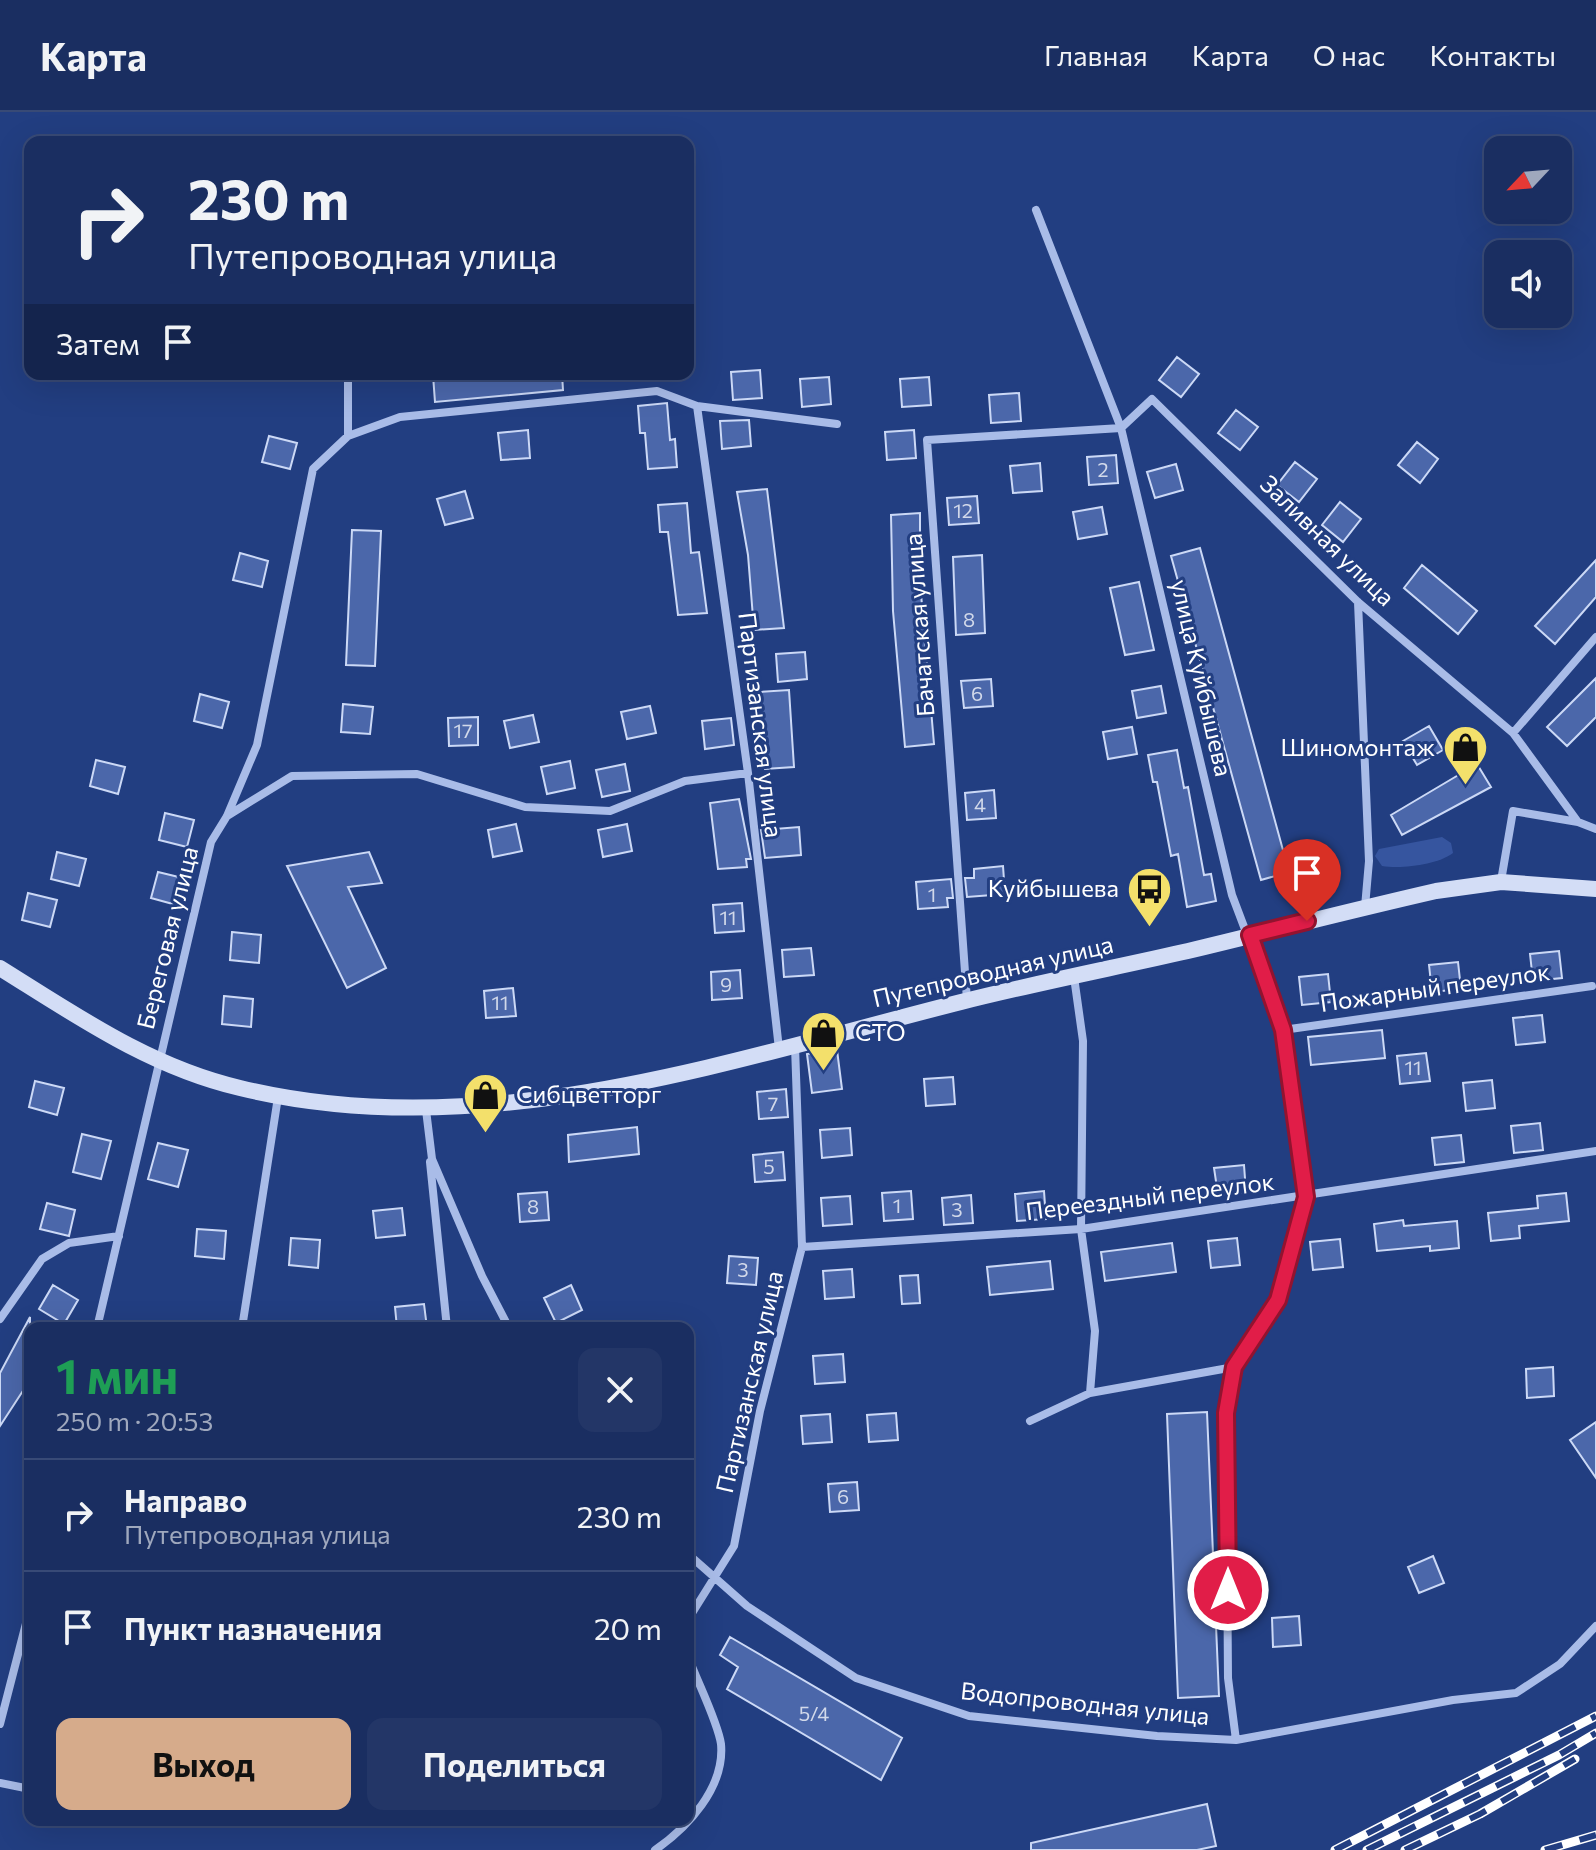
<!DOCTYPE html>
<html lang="ru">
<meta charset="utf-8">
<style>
body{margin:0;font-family:Commissioner,sans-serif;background:#233667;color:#f1f3f6;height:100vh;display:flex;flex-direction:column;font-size:30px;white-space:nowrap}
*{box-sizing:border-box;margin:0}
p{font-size:26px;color:#9fa8bd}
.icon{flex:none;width:44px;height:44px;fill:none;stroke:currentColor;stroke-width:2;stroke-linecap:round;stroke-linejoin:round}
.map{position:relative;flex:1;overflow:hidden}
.side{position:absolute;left:24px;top:1210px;width:670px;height:504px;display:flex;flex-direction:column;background:#1a2e61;border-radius:16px;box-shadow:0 8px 32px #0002,0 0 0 2px #384a76}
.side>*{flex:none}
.banner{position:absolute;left:24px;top:24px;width:670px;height:244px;border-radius:16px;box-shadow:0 8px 32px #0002,0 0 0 2px #384a76;background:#1a2e61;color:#f1f3f6;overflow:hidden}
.needle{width:52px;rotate:244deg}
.buttons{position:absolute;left:1484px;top:24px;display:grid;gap:16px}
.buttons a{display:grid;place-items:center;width:88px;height:88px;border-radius:16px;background:#1a2e61;box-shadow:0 8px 32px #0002,0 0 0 2px #384a76;font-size:40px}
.pin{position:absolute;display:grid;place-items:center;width:68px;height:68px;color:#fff;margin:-82px -34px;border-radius:50% 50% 50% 0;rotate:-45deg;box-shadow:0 0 8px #0007}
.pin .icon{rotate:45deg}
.me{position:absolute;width:88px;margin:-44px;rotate:0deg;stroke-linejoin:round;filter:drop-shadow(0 0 6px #0008)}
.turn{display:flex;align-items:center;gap:28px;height:168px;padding:0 32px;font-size:36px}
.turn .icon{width:104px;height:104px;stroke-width:2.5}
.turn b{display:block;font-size:56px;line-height:68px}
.then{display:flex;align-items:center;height:76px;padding:0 32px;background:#0003;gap:16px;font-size:30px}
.round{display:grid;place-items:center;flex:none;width:84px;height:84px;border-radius:16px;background:#233667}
.headline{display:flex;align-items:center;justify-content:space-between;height:136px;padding:0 32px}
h1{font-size:48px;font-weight:700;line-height:60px;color:#1e9e55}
.primary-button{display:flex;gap:16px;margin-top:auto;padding:16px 32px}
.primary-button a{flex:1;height:92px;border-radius:16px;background:#d6ab8b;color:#111;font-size:32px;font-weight:700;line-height:92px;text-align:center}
.primary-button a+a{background:#233667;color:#f1f3f6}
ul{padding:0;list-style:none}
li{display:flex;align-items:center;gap:24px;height:112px;padding:0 32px;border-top:2px solid #384a76}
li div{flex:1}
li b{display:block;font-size:30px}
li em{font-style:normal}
header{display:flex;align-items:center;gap:48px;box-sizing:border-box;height:112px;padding:0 40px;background:#1a2e61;border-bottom:2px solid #384a76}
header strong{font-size:38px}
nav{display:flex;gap:44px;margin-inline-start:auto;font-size:28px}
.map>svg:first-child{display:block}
.green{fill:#36559f}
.building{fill:#4b67aa;stroke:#ccd9f6;stroke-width:2}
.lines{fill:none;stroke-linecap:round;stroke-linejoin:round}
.minor{stroke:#a9bce8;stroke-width:8}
.secondary{stroke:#d3ddf6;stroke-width:16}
.rail-casing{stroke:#fff;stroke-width:9}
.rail{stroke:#223e81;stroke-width:6;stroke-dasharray:18;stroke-linecap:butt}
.route-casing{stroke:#92132f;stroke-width:20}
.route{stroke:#e11d48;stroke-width:14}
.labels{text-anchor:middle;stroke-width:6;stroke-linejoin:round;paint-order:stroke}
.number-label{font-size:20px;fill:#d2d9ea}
.street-label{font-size:24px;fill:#fff;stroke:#223e81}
.poi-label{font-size:24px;fill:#fff;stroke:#223e81;text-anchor:end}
</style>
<header>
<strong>Карта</strong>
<nav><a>Главная</a><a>Карта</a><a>О нас</a><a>Контакты</a></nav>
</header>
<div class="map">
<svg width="1596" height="1738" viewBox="0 0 1596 1738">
<rect width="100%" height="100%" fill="#223e81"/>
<path class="green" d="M1442 725 1451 731 1453 741C1437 753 1402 757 1382 754L1375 744 1379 737Z"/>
<path class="building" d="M1177 245 1199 262 1181 285 1159 268Z
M760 258 762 286 733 288 731 260Z
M562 262 563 278 435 290 433 263Z
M829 265 831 292 802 295 800 267Z
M929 265 931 293 902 295 900 267Z
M1019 281 1021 309 991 311 989 283Z
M667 291 670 328 675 327 677 355 648 357 645 321H640L638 294Z
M1236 298 1258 315 1240 338 1218 321Z
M749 308 751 334 722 337 720 309Z
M528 318 530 346 501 348 498 321Z
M914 318 916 346 887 348 885 320Z
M269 324 297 331 290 357 262 350Z
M1417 330 1438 347 1420 371 1398 353Z
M1116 343 1118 371 1089 373 1087 345Z
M1295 350 1317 367 1299 390 1277 373Z
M1040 351 1042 379 1013 381 1010 354Z
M1176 352 1183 378 1155 386 1147 360Z
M767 377 784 516 754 518 748 443 737 380Z
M465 379 473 406 445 413 437 387Z
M977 384 979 411 949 413 947 386Z
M1340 390 1361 407 1343 430 1322 413Z
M687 391 691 441 699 440 707 501 678 503 668 420H660L658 393Z
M1102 395 1107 422 1078 427 1073 400Z
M920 401V470L934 632 905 635 893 499 891 403Z
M352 418 381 419 375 554 346 553Z
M1200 436 1289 760 1261 768 1171 444Z
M240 441 268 449 262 475 233 468Z
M982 443 985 521 956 523 953 445Z
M1596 448V485L1555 532 1535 514Z
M1422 453 1477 499 1458 522 1404 476Z
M1139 470 1154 538 1125 543 1110 476Z
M805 540 807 567 778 570 776 542Z
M1596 566V605L1567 634 1547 615Z
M991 567 993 594 964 596 961 569Z
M1161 574 1166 601 1137 606 1132 579Z
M789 578 794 655 765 657 760 580Z
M200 582 229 590 222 616 194 609Z
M343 592 373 595 370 622 341 620Z
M650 594 656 621 627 627 621 600Z
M533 603 539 630 510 636 504 609Z
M478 605V633L449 634 448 606Z
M731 606 734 633 705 637 702 609Z
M1429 614 1443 638 1417 653 1403 629Z
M1132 615 1137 642 1108 647 1103 620Z
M1177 638 1184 676 1188 675 1204 763 1211 762 1216 789 1187 795 1178 742 1171 744 1157 670H1153L1148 643Z
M96 648 125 655 118 682 90 674Z
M570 649 575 676 547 682 541 655Z
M625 652 630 679 602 685 596 658Z
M1477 652 1491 675 1402 723 1391 703Z
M994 678 996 706 967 708 965 681Z
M739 687 751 747H746L747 755 718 757 710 691Z
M165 701 194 708 187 735 159 728Z
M516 712 522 739 493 745 488 718Z
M627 712 632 739 603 745 598 718Z
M799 715 801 743 765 746 761 718Z
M57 740 86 747 79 774 51 767Z
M369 740 382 771 348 775 386 856 347 876 287 754Z
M1003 754 1005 782 967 785 965 766H974V757Z
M158 760 187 767 180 794 151 786Z
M951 767 953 786H947L948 795 918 797 916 770Z
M28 781 57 788 50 815 22 808Z
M742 791 744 819 715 821 713 793Z
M232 820 261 823 259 851 230 848Z
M811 836 814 863 784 865 782 838Z
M1559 839 1562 866 1533 869 1530 842Z
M1458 850 1461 877 1432 880 1429 853Z
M740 858 742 886 712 888 711 860Z
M1328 862 1331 890 1302 893 1299 865Z
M513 876 516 904 486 906 484 879Z
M224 884 253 887 251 915 222 912Z
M1542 903 1545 930 1516 933 1513 906Z
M1382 918 1385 946 1311 953 1308 925Z
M837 938 842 977 812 981 807 942Z
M1426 941 1430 969 1400 972 1397 944Z
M953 965 955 992 926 994 924 967Z
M1492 968 1495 996 1466 999 1463 971Z
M35 969 64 976 57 1003 29 995Z
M786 977 788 1005 759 1007 757 980Z
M1540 1011 1543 1038 1514 1041 1511 1014Z
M637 1015 639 1042 569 1050 568 1023Z
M850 1016 852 1043 822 1046 820 1018Z
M82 1022 111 1029 101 1067 73 1060Z
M1461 1023 1464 1050 1435 1053 1432 1026Z
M158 1031 188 1038 178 1075 148 1067Z
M783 1040 785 1068 755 1070 753 1043Z
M1244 1053 1246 1080 1218 1083 1214 1056Z
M911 1079 913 1107 884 1109 882 1081Z
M1044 1079 1046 1107 1017 1109 1015 1082Z
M547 1080 549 1108 520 1110 518 1082Z
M1566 1081 1569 1109 1519 1114 1520 1126 1491 1129 1488 1101 1538 1096 1537 1084Z
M971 1083 973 1111 944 1113 942 1086Z
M850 1084 852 1112 823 1114 821 1086Z
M47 1091 75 1098 69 1124 40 1117Z
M402 1096 405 1123 376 1126 373 1099Z
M1403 1108 1404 1114 1457 1109 1459 1136 1430 1139V1134L1377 1139 1374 1112Z
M197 1117 226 1119 224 1147 195 1144Z
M291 1126 320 1128 318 1156 289 1153Z
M1237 1126 1240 1153 1211 1156 1208 1129Z
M1340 1127 1343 1155 1313 1158 1310 1130Z
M1172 1131 1176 1160 1105 1169 1101 1140Z
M729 1144 758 1146 756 1173 727 1171Z
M1050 1149 1053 1177 990 1183 987 1155Z
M852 1157 854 1185 825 1187 823 1159Z
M918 1163 920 1191 902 1192 900 1164Z
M53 1173 78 1188 64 1212 39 1197Z
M571 1173 582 1198 556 1211 544 1186Z
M424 1192 427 1216H397L395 1195Z
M30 1205V1268L0 1314V1261Z
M843 1242 845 1270 815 1272 813 1244Z
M1553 1255 1554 1284 1527 1286 1526 1257Z
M1207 1300 1219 1584 1178 1586 1167 1302Z
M896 1301 898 1328 869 1330 867 1303Z
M830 1302 832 1330 803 1332 801 1304Z
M1596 1310V1366L1570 1328Z
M857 1370 859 1398 830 1400 828 1372Z
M1433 1444 1444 1471 1419 1481 1408 1455Z
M1299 1504 1301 1533 1273 1535 1272 1506Z
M730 1525 902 1626 881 1668 727 1577 738 1555 720 1543Z
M1207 1692 1216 1734 1197 1738H1031V1731Z"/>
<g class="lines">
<path class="minor" d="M1036 98 1121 316 1232 783 1283 918 1306 1085 1278 1188 1234 1255 1226 1301 1228 1566 1236 1628
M697 294 748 661 779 937
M1121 316 1152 287 1358 490 1513 621 1578 710 1596 717
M348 324V262
M1358 490 1369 749 1365 795
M1513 621 1596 525
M227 704 292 664 417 662 525 695 610 699 685 669 748 661
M1501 769 1513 699 1578 710
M1074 865 1083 929 1081 1117 1095 1219 1090 1281
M967 888 927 328 1121 316
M1283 918 1592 874
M426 998 432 1047 482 1164 509 1216
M430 1050 447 1216
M802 1135 1081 1117 1596 1039
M0 1207 42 1147 69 1131 119 1124
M97 1216 211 730 227 704 257 633 313 357 348 324 400 305 657 279 697 294 837 312
M242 1216 278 985
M1030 1309 1090 1281 1234 1255
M688 1442 747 1494 856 1566 969 1604 1157 1624 1236 1628 1453 1588 1516 1581 1560 1552 1596 1514
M688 1534 689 1506 734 1434 760 1299 802 1135 795 934
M0 1612 30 1496
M0 1671 30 1677
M655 1738C687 1716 725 1676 721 1632 718 1610 696 1567 688 1544"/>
<path class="secondary" d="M0 856C77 904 150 955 240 976 482 1035 727 949 961 890 1036 871 1113 856 1188 839 1271 819 1353 798 1436 779L1501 770 1596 777"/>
<defs>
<path id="rail" d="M1335 1738 1596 1604
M1367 1738 1559 1643 1596 1621
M1405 1738 1480 1702 1575 1647
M1545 1738 1596 1723"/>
</defs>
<use href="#rail" class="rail-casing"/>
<use href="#rail" class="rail"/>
</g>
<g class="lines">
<defs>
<path id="route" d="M1228 1478 1226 1301 1234 1255 1278 1188 1306 1085 1283 918 1250 823 1307 809"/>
</defs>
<use href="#route" class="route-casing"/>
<use href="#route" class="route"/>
</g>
<defs>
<symbol id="shop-pin" viewBox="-11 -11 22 30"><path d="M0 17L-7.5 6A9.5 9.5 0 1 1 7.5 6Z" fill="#f3e06b" stroke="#223e81"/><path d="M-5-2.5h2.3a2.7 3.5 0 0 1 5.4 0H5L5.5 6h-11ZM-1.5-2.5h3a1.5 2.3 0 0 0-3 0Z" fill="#111"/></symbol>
<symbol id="bus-pin" viewBox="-11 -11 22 30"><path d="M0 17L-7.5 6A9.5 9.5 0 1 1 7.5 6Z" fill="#f3e06b" stroke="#223e81"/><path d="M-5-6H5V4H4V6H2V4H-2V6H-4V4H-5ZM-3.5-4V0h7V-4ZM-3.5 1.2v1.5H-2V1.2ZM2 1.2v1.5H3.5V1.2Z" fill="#111"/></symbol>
</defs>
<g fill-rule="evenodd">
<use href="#shop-pin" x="1440" y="610" width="51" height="69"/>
<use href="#bus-pin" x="1124" y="752" width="51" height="69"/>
<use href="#shop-pin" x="798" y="896" width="51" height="69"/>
<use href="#shop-pin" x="460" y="958" width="51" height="69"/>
</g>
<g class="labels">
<g class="number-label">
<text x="1103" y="365">2</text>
<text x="963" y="406">12</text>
<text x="969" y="515">8</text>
<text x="977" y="589">6</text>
<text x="463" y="626">17</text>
<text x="980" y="700">4</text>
<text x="932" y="790">1</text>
<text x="728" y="813">11</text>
<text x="726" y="880">9</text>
<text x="500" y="898">11</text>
<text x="1413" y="963">11</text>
<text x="773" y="999">7</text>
<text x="769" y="1062">5</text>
<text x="897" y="1101">1</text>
<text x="533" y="1102">8</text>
<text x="957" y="1105">3</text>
<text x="743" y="1165">3</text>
<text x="843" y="1392">6</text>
<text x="814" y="1609">5/4</text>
</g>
<g class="street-label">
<text transform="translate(1327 429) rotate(44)" y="8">Заливная улица</text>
<text transform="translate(920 513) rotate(-94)" y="8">Бачатская улица</text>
<text transform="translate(1201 566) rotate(77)" y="8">улица Куйбышева</text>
<text transform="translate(760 613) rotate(83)" y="8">Партизанская улица</text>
<text transform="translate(168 826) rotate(-76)" y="8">Береговая улица</text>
<text transform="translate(993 860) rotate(-13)" y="8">Путепроводная улица</text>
<text transform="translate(1435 876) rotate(-8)" y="8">Пожарный переулок</text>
<text transform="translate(1150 1085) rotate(-7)" y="8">Переездный переулок</text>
<text transform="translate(750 1270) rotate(-77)" y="8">Партизанская улица</text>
<text transform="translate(1085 1592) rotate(6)" y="8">Водопроводная улица</text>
</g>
<g class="poi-label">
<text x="1435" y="644">Шиномонтаж</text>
<text x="1119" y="785">Куйбышева</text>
<text x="855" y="929" text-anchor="start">СТО</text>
<text x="516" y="991" text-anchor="start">Сибцветторг</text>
</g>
</g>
</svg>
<div class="buttons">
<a><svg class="needle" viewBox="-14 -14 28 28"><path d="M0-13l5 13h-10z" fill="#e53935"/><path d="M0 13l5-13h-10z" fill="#9fa8bd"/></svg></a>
<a><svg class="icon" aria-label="sound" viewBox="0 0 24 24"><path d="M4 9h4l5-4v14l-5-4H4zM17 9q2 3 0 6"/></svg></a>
</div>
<div class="pin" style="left:1307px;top:809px;background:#d93025"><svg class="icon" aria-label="arrive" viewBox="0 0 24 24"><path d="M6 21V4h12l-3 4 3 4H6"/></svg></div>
<svg class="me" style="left:1228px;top:1478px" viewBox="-20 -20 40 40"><circle r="17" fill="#e11d48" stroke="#fff" stroke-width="3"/><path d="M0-11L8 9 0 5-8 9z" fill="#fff"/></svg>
<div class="banner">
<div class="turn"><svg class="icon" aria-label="right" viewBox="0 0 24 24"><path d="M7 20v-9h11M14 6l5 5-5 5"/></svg><div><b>230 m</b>Путепроводная улица</div></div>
<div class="then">Затем<svg class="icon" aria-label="arrive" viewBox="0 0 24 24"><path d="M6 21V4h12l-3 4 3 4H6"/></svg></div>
</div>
<section class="side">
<div class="headline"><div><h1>1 мин</h1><p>250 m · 20:53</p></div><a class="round"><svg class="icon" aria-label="close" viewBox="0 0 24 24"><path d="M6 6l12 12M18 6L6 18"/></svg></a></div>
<ul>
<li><svg class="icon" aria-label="right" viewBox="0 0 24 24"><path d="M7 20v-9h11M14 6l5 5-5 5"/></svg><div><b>Направо</b><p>Путепроводная улица</p></div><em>230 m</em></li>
<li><svg class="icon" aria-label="arrive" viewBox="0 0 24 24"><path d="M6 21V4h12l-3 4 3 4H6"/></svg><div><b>Пункт назначения</b></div><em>20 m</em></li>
</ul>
<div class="primary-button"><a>Выход</a><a>Поделиться</a></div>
</section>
</div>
